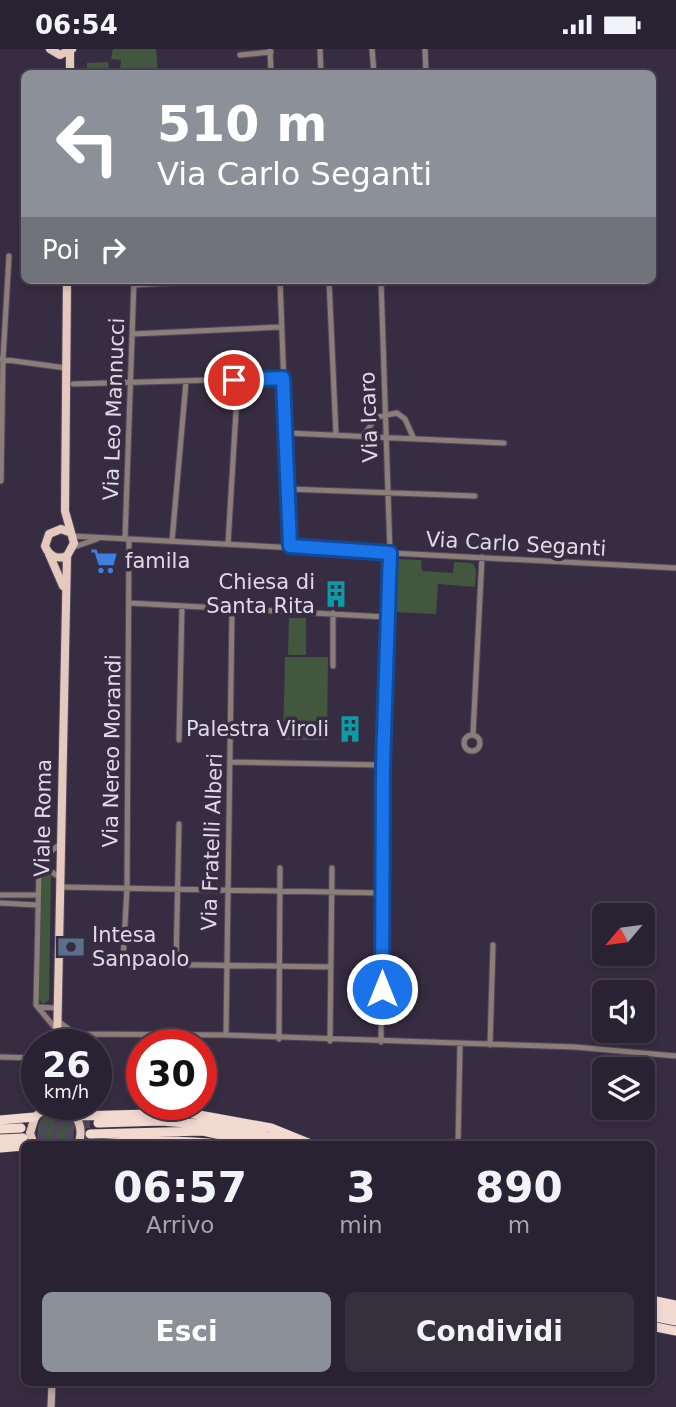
<!DOCTYPE html>
<html lang="it">
<style>
body{margin:0;font-family:"DejaVu Sans",sans-serif;background:#352f3e;color:#f1f3f6;height:100vh;display:flex;flex-direction:column;font-size:26px;white-space:nowrap}
*{box-sizing:border-box;margin:0}
p{font-size:23px;color:#a5a4ac}
.icon{flex:none;width:38px;height:38px;fill:none;stroke:currentColor;stroke-width:2;stroke-linecap:round;stroke-linejoin:round}
.map{position:relative;flex:1;overflow:hidden}
.panel{position:absolute;left:21px;top:1092px;width:634px;height:245px;display:flex;flex-direction:column;background:#292232;border-radius:10px;box-shadow:0 4px 10px #0003,0 0 0 2px #453f4d}
.panel>*{flex:none}
.top-card{position:absolute;left:21px;top:21px;width:635px;height:214px;border-radius:10px;box-shadow:0 4px 10px #0003,0 0 0 2px #453f4d;background:#8c9099;color:#fff;overflow:hidden}
.needle{width:46px;rotate:241deg}
.controls{position:absolute;left:592px;top:854px;display:grid;gap:14px}
.controls a{display:grid;place-items:center;width:63px;height:63px;border-radius:10px;background:#292232;box-shadow:0 4px 10px #0003,0 0 0 2px #453f4d;font-size:35px}
.speed{position:absolute;left:21px;top:980px;display:flex;gap:14px;font-size:35px;font-weight:700;text-align:center}
.speed>*{display:grid;place-content:center;width:91px;height:91px;border-radius:50%;background:#292232;box-shadow:0 4px 10px #0003,0 0 0 2px #453f4d;line-height:1}
.speed small{font-size:18px;font-weight:400}
.speed .limit{border:10px solid #d22;background:#fff;color:#111}
.pin{position:absolute;display:grid;place-items:center;width:60px;height:60px;color:#fff;margin:-30px;border:4px solid #fff;border-radius:50%;box-shadow:0 2px 7px #0007}
.me{position:absolute;width:77px;margin:-38px;rotate:0deg;stroke-linejoin:round;filter:drop-shadow(0 0 5px #0008)}
.turn{display:flex;align-items:center;gap:24px;height:147px;padding:0 21px;font-size:32px}
.turn .icon{width:91px;height:91px;stroke-width:2.5}
.turn b{display:block;font-size:49px;line-height:60px}
.then{display:flex;align-items:center;height:66px;padding:0 21px;background:#0003;gap:14px;font-size:26px}
.eta{display:flex;justify-content:space-evenly;align-items:center;height:119px;text-align:center}
.eta b{font-size:42px;font-weight:700;line-height:49px}
.primary-button{display:flex;gap:14px;margin-top:auto;padding:14px 21px}
.primary-button a{flex:1;height:80px;border-radius:10px;background:#8c9099;color:#fff;font-size:28px;font-weight:700;line-height:80px;text-align:center}
.primary-button a+a{background:#352f3e;color:#f1f3f6}
.status{display:flex;justify-content:space-between;align-items:center;height:49px;padding:0 35px;background:#292232;direction:ltr}
.status svg{height:19px;fill:currentColor}
.map>svg:first-child{display:block}
.green{fill:#42573e}
.lines{fill:none;stroke-linecap:round;stroke-linejoin:round}
.trunk-tunnel{stroke:#50475b;stroke-width:9;stroke-dasharray:9 4.5;stroke-linecap:butt}
.minor-casing{stroke:#52495c;stroke-width:7}
.secondary-casing{stroke:#52495c;stroke-width:9}
.primary-casing{stroke:#52495c;stroke-width:10}
.trunk-casing{stroke:#52495c;stroke-width:10}
.minor{stroke:#8b7e79;stroke-width:5}
.secondary{stroke:#bea8a1;stroke-width:7}
.primary{stroke:#e5c9bf;stroke-width:8}
.trunk{stroke:#f2dad1;stroke-width:9}
.route-casing{stroke:#114b97;stroke-width:18}
.route{stroke:#1a73e8;stroke-width:12}
.labels{text-anchor:middle;stroke-width:7;stroke-linejoin:round;paint-order:stroke}
.street-label{font-size:21px;fill:#e0d9e7;stroke:#372d42}
.poi-label{font-size:21px;fill:#e0d9e7;stroke:#372d42;text-anchor:start}
</style>
<div class="status"><b>06:54</b><svg viewBox="0 0 49 12"><path d="M0 12V9h3v3zM5 12V6h3v6zM10 12V3h3v9zM15 12V0h3v12zM26 1h20v11H26zM47 4h2v5h-2z"/></svg></div>
<div class="map">
<svg width="676" height="1358" viewBox="0 0 676 1358">
<rect width="100%" height="100%" fill="#372d42"/>
<path class="green" d="M113 0H156L158 24H82L87 23V14L108 13 109 19 120 20 121 11 111 10Z
M397 510 421 511 422 522 453 524 454 513 472 514 476 520 475 538 438 535 436 565 394 563Z
M289 569H306V606H288Z
M285 608H328L327 691H283Z
M46 822 51 827 49 951 43 955 39 950 41 827Z
M38 1081a18 18 0 1 1 36 0a18 18 0 1 1-36 0Z"/>
<g class="lines">
<path class="trunk-tunnel" d="M27 1078 98 1074
M24 1089 90 1085"/>
<defs>
<path id="minor" d="M270 0 271 24
M320 0 321 24
M372 0 374 24
M425 0 426 24
M240 6 271 3
M280 231 290 497
M329 231 336 386
M381 231 390 504 383 716 381 993
M134 236 221 231
M132 285 281 278
M0 310 66 319
M73 335 283 329
M287 384 504 394
M363 388 376 368 397 364 405 370 414 390
M1 432 3 310 9 207
M288 440 475 447
M72 487 676 519
M125 490 134 231
M129 491 127 839 123 912 131 915 331 918
M172 492 186 333
M228 495 236 362
M74 498 97 490
M130 554 386 568
M333 564V617
M473 685 482 508
M464 694a8 8 0 1 1 16 0a8 8 0 1 1-16 0Z
M179 691 182 557
M230 713 383 716
M39 822 46 819 59 828
M60 838 382 844
M0 846H37
M0 854 37 856
M176 915 179 775
M38 958 57 959
M58 972 75 985
M56 980 36 956 39 822 46 806 59 796
M226 986 232 560
M279 990 280 819
M330 992 332 819
M57 994 75 985 226 986 575 998 676 1007
M490 996 493 896
M0 1008 37 1009
M458 1096 460 995"/>
<path id="secondary" d="M51 1358 52 1334"/>
<path id="primary" d="M50 0 60 6 72 0
M70 3V24
M67 231 65 462 74 494 67 507C57 511 49 507 45 497L49 485 61 480 69 483
M49 505 63 537
M57 996 67 507
M34 1096 30 1084 35 1068C57 1045 90 1066 78 1096"/>
<path id="trunk" d="M76 1067 188 1064 271 1079 313 1096
M0 1071 35 1068
M98 1074 161 1072 212 1076 292 1093
M0 1080 21 1079
M90 1085 203 1082 266 1096
M0 1090 23 1089
M88 1096C135 1091 179 1090 226 1096
M0 1099 24 1097
M651 1251 676 1256
M651 1260 676 1264
M651 1267 676 1272
M651 1277 676 1282"/>
</defs>
<use href="#minor" class="minor-casing"/>
<use href="#secondary" class="secondary-casing"/>
<use href="#primary" class="primary-casing"/>
<use href="#trunk" class="trunk-casing"/>
<use href="#minor" class="minor"/>
<use href="#secondary" class="secondary"/>
<use href="#primary" class="primary"/>
<use href="#trunk" class="trunk"/>
</g>
<g class="lines">
<defs>
<path id="route" d="M234 331 283 329 290 497 390 504 383 716 382 940"/>
</defs>
<use href="#route" class="route-casing"/>
<use href="#route" class="route"/>
</g>
<defs>
<symbol id="supermarket-bare" viewBox="-9 -9 18 18"><path d="M-6-5.5h2.5l.6 2H6L4.5 2H-2.5L-4.4-4H-6ZM-1.5 3.2a1.3 1.3 0 1 0 .1 0ZM3 3.2a1.3 1.3 0 1 0 .1 0Z" fill="#3f7fe0" stroke="#372d42" stroke-width="2.5" paint-order="stroke"/></symbol>
<symbol id="building-bare" viewBox="-9 -9 18 18"><path d="M-4-6H4V6H1V3H-1V6H-4ZM-2.5-4.3h1.7v1.8h-1.7ZM.8-4.3h1.7v1.8H.8ZM-2.5-1h1.7V.8h-1.7ZM.8-1h1.7V.8H.8Z" fill="#0f9aa8" stroke="#372d42" stroke-width="2.5" paint-order="stroke"/></symbol>
<symbol id="bank-bare" viewBox="-9 -9 18 18"><path d="M-6-4H6V4H-6ZM0-2.3a2.3 2.3 0 1 0 0 4.6a2.3 2.3 0 1 0 0-4.6Z" fill="#5c6f8a" stroke="#372d42" stroke-width="2.5" paint-order="stroke"/></symbol>
</defs>
<g fill-rule="evenodd">
<use href="#supermarket-bare" x="85" y="493" width="38" height="38"/>
<use href="#building-bare" x="317" y="526" width="38" height="38"/>
<use href="#building-bare" x="331" y="661" width="38" height="38"/>
<use href="#bank-bare" x="52" y="879" width="38" height="38"/>
</g>
<g class="labels">
<g class="street-label">
<text transform="translate(114 360) rotate(-88)" y="7">Via Leo Mannucci</text>
<text transform="translate(369 368) rotate(-92)" y="7">Via Icaro</text>
<text transform="translate(516 495) rotate(3)" y="7">Via Carlo Seganti</text>
<text transform="translate(112 702) rotate(-89)" y="7">Via Nereo Morandi</text>
<text transform="translate(43 769) rotate(-89)" y="7">Viale Roma</text>
<text transform="translate(212 793) rotate(-88)" y="7">Via Fratelli Alberi</text>
</g>
<g class="poi-label">
<text x="125" y="519">famila</text>
<text x="315" y="540" text-anchor="end">Chiesa di<tspan x="315" dy="24">Santa Rita</tspan></text>
<text x="329" y="687" text-anchor="end">Palestra Viroli</text>
<text x="92" y="893">Intesa<tspan x="92" dy="24">Sanpaolo</tspan></text>
</g>
</g>
</svg>
<div class="controls">
<a><svg class="needle" viewBox="-14 -14 28 28"><path d="M0-13l5 13h-10z" fill="#e53935"/><path d="M0 13l5-13h-10z" fill="#a5a4ac"/></svg></a>
<a><svg class="icon" aria-label="sound" viewBox="0 0 24 24"><path d="M4 9h4l5-4v14l-5-4H4zM17 9q2 3 0 6"/></svg></a>
<a><svg class="icon" aria-label="layers" viewBox="0 0 24 24"><path d="M12 4l9 5-9 5-9-5zM3 14l9 5 9-5"/></svg></a>
</div>
<div class="speed"><div>26<small>km/h</small></div><div class="limit">30</div></div>
<div class="pin" style="left:234px;top:331px;background:#d93025"><svg class="icon" aria-label="arrive" viewBox="0 0 24 24"><path d="M6 21V4h12l-3 4 3 4H6"/></svg></div>
<svg class="me" style="left:382px;top:940px" viewBox="-20 -20 40 40"><circle r="17" fill="#1a73e8" stroke="#fff" stroke-width="3"/><path d="M0-11L8 9 0 5-8 9z" fill="#fff"/></svg>
<div class="top-card">
<div class="turn"><svg class="icon" aria-label="left" viewBox="0 0 24 24"><path d="M17 20v-9H6M10 6l-5 5 5 5"/></svg><div><b>510 m</b>Via Carlo Seganti</div></div>
<div class="then">Poi<svg class="icon" aria-label="right" viewBox="0 0 24 24"><path d="M7 20v-9h11M14 6l5 5-5 5"/></svg></div>
</div>
<section class="panel">
<div class="eta">
<div><b>06:57</b><p>Arrivo</p></div>
<div><b>3</b><p>min</p></div>
<div><b>890</b><p>m</p></div>
</div>
<div class="primary-button"><a>Esci</a><a>Condividi</a></div>
</section>
</div>
